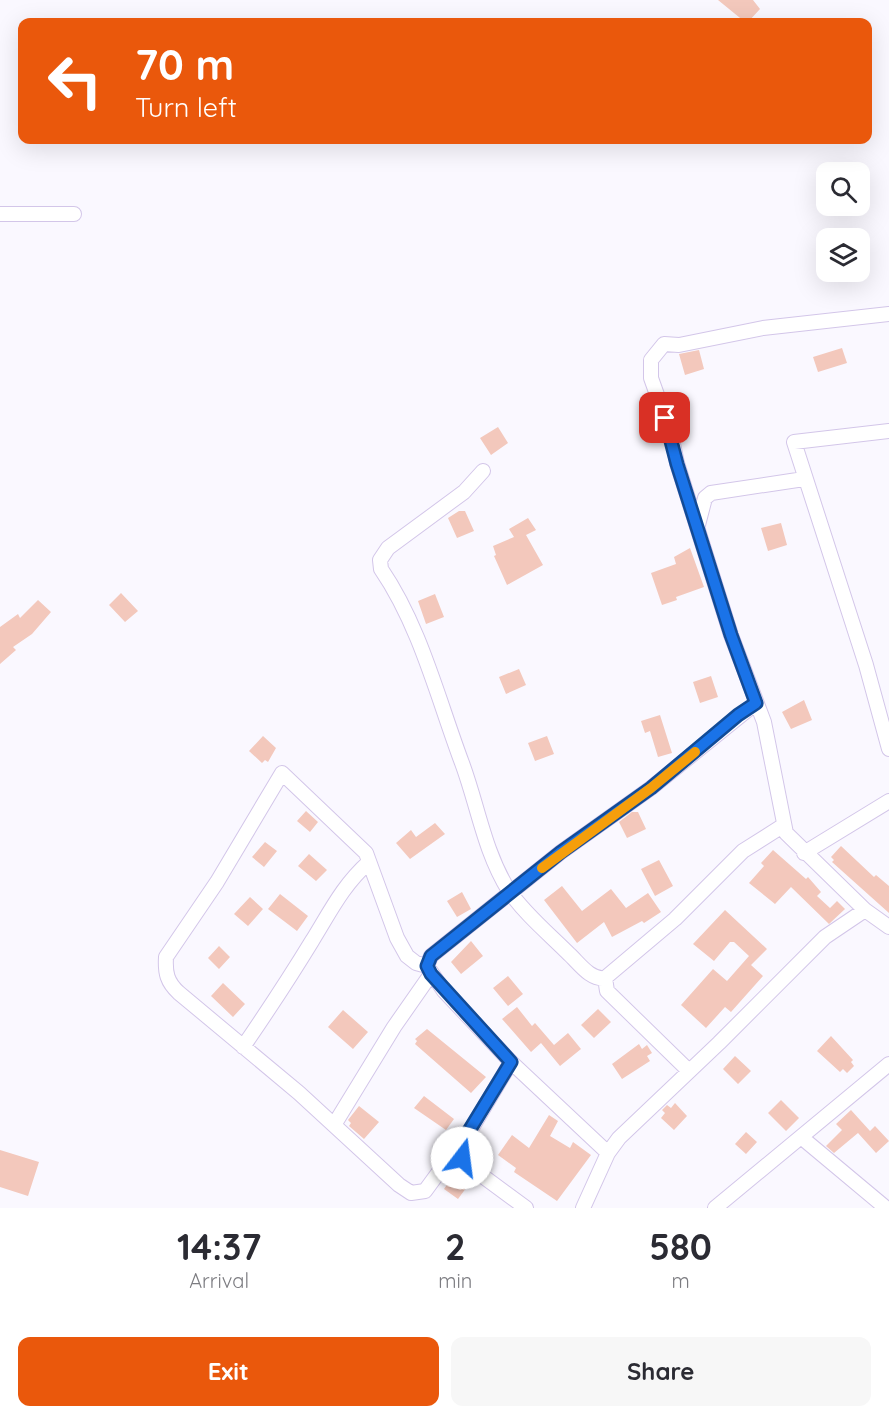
<!DOCTYPE html>
<style>
body{margin:0;font-family:Quicksand,sans-serif;background:#f7f7f7;color:#2b2b33;height:100vh;display:flex;flex-direction:column;font-size:22px;white-space:nowrap}
*{box-sizing:border-box;margin:0}
p{font-size:20px;color:#7c7c81}
.icon{flex:none;width:33px;height:33px;fill:none;stroke:currentColor;stroke-width:2;stroke-linecap:round;stroke-linejoin:round}
.map{position:relative;height:1208px;overflow:hidden}
.side{display:flex;flex-direction:column;background:#fff;flex:1}
.side>*{flex:none}
.hud{position:absolute;left:18px;top:18px;width:854px;height:126px;border-radius:12px;box-shadow:0 6px 24px #0002;background:#ea580c;color:#fff;overflow:hidden}
.fabs{position:absolute;left:816px;top:162px;display:grid;gap:12px}
.fabs a{display:grid;place-items:center;width:54px;height:54px;border-radius:12px;background:#fff;box-shadow:0 6px 24px #0002;font-size:30px}
.pin{position:absolute;display:grid;place-items:center;width:51px;height:51px;color:#fff;margin:-26px;border-radius:12px;box-shadow:0 3px 9px #0006}
.me{position:absolute;width:66px;margin:-33px;rotate:15deg;stroke-linejoin:round;filter:drop-shadow(0 0 4px #0008)}
.turn{display:flex;align-items:center;gap:21px;height:126px;padding:0 18px;font-size:27px}
.turn .icon{width:78px;height:78px;stroke-width:2.5}
.turn b{display:block;font-size:42px;line-height:51px}
.eta{display:flex;justify-content:space-evenly;align-items:center;height:102px;text-align:center}
.eta b{font-size:36px;font-weight:800;line-height:42px}
.action{display:flex;gap:12px;margin-top:auto;padding:12px 18px}
.action a{flex:1;height:69px;border-radius:12px;background:#ea580c;color:#fff;font-size:24px;font-weight:800;line-height:69px;text-align:center}
.action a+a{background:#f7f7f7;color:#2b2b33}
.map>svg:first-child{display:block}
.building{fill:#f3c8bc}
.lines{fill:none;stroke-linecap:round;stroke-linejoin:round}
.minor-casing{stroke:#d3c6e9;stroke-width:16}
.minor{stroke:#fff;stroke-width:14}
.route-casing{stroke:#114b97;stroke-width:15}
.route{stroke:#1a73e8;stroke-width:10}
.slow{stroke:#f59e0b;stroke-width:10}
</style>
<div class="map">
<svg width="889" height="1208" viewBox="0 0 889 1208">
<rect width="100%" height="100%" fill="#faf8ff"/>
<path class="building" d="M718 0H753L760 9 748 22H745Z
M842 348 847 363 818 372 813 357Z
M699 350 704 369 685 375 679 354Z
M498 427 508 443 491 455 480 438Z
M459 511H465L474 531 457 538 448 518Z
M528 518 536 530 526 535 543 565 507 585 494 556 496 555 493 546 514 537 509 529Z
M781 523 787 545 768 551 761 528Z
M690 548 704 587 676 597 677 600 662 605 651 573 676 564 674 557Z
M121 593 138 611 125 622 109 605Z
M435 594 444 617 426 624 418 601Z
M38 600 51 612 32 634 13 647 16 650 0 664V627L18 614 20 618Z
M519 669 526 685 506 694 499 677Z
M711 676 718 697 700 703 693 682Z
M804 700 812 720 791 729 782 712Z
M660 715 672 753 658 757 650 731 645 733 641 721Z
M263 736 276 748 268 762 265 760 262 763 249 751Z
M547 736 554 754 535 761 528 743Z
M306 811 318 822 310 832 297 821Z
M632 812H638L646 829 627 838 619 822Z
M435 823 445 834 410 859 396 843 411 830 416 837Z
M265 842 277 851 264 867 252 857Z
M841 846 874 877 876 875 889 886V913L832 862 834 860 831 857Z
M773 850 806 879 808 877 821 892 817 896 830 908 837 901 845 909 829 924 791 887 775 904 749 883 764 866 761 863Z
M309 854 327 870 316 881 298 866Z
M659 860 673 886 655 896 641 869Z
M562 886 582 911 611 889 626 908 648 893 661 912 644 923 642 921 612 937 604 922 577 943 544 900Z
M462 892 471 909 457 917 447 901Z
M280 894 308 916 297 931 268 909Z
M250 897 263 909 248 926 234 914Z
M725 910 767 949 751 965 763 976 731 1012 725 1007 706 1028 681 1005 713 969 727 981 749 956 734 942H730L714 961 693 944Z
M471 941 483 956 461 974 451 962Z
M219 946 230 957 219 969 208 958Z
M508 976 523 994 508 1006 493 988Z
M223 983 245 1004 233 1017 211 996Z
M517 1007 532 1026 535 1023 554 1045 568 1033 581 1049 560 1066 541 1043 531 1052 502 1019Z
M598 1009 611 1022 594 1038 581 1025Z
M343 1010 368 1032 353 1049 328 1027Z
M427 1029 486 1077 471 1093 415 1044 417 1041 415 1039Z
M831 1036 853 1060 851 1062 854 1066 847 1073 843 1069 840 1072 817 1051Z
M639 1044 642 1049 647 1045 652 1053 647 1056 650 1061 622 1079 612 1064Z
M735 1056 751 1071 738 1084 723 1069Z
M424 1096 454 1119 446 1130 414 1108Z
M781 1100 799 1118 786 1131 768 1113Z
M675 1103 687 1116 674 1130 661 1118 665 1113 662 1110 667 1105 671 1108Z
M359 1106 379 1122 364 1139 349 1126 351 1123 348 1120Z
M851 1110 870 1131 875 1126 889 1141 876 1153 858 1133 834 1153 826 1146 842 1130 836 1124Z
M549 1115 558 1121 550 1136 570 1148 573 1142 591 1155 557 1201 514 1172 516 1168 498 1155 512 1135 529 1148Z
M746 1132 757 1142 746 1154 735 1144Z
M0 1150 39 1162 28 1196 0 1187Z
M458 1169 472 1180 458 1199 444 1189Z"/>
<g class="lines">
<defs>
<path id="minor" d="M0 214H74
M889 314 763 328 679 345 664 344 651 360V378L671 434 677 463 731 635 764 722 786 833 865 910 889 927
M889 431 794 442 866 665 889 749
M483 471 464 492 388 548 380 560 381 569C420 626 438 699 462 763 478 806 484 851 509 891 525 914 549 934 569 954 579 963 590 980 605 978L675 919 743 851 784 825
M698 525 705 498 711 493 804 479
M804 853 889 801
M427 966 416 963 407 956 397 938 366 853 282 773 217 882 166 957C165 973 167 982 179 993L299 1093 399 1185 411 1193 425 1191 444 1165 461 1153
M605 978 607 991 689 1071
M243 1047C267 1012 290 977 312 941 330 912 343 885 369 862
M511 1062 460 1148 465 1163 526 1208
M334 1125 394 1027 431 974
M801 1137 886 1208
M608 1153 511 1062 444 991 427 966 431 956 561 852 651 788 756 703
M583 1208 608 1153 619 1138 719 1043 825 937 865 910
M715 1208 889 1064"/>
</defs>
<use href="#minor" class="minor-casing"/>
<use href="#minor" class="minor"/>
</g>
<g class="lines">
<defs>
<path id="route" d="M462 1158 461 1144 511 1062 431 974 427 966 431 956 561 852 651 788 738 715 756 703 731 635 677 464 665 418"/>
</defs>
<use href="#route" class="route-casing"/>
<use href="#route" class="route"/>
<path class="slow" d="M542 868 651 788 695 752"/>
</g>
</svg>
<div class="fabs">
<a><svg class="icon" aria-label="search" viewBox="0 0 24 24"><circle cx="10" cy="10" r="6"/><path d="M15 15l6 6"/></svg></a>
<a><svg class="icon" aria-label="layers" viewBox="0 0 24 24"><path d="M12 4l9 5-9 5-9-5zM3 14l9 5 9-5"/></svg></a>
</div>
<div class="pin" style="left:665px;top:418px;background:#d93025"><svg class="icon" aria-label="arrive" viewBox="0 0 24 24"><path d="M6 21V4h12l-3 4 3 4H6"/></svg></div>
<svg class="me" style="left:462px;top:1158px" viewBox="-20 -20 40 40"><circle r="19" fill="#fff"/><path d="M0-13L10 11 0 6-10 11z" fill="#1a73e8"/></svg>
<div class="hud">
<div class="turn"><svg class="icon" aria-label="left" viewBox="0 0 24 24"><path d="M17 20v-9H6M10 6l-5 5 5 5"/></svg><div><b>70 m</b>Turn left</div></div>
</div>
</div>
<section class="side">
<div class="eta">
<div><b>14:37</b><p>Arrival</p></div>
<div><b>2</b><p>min</p></div>
<div><b>580</b><p>m</p></div>
</div>
<div class="action"><a>Exit</a><a>Share</a></div>
</section>
